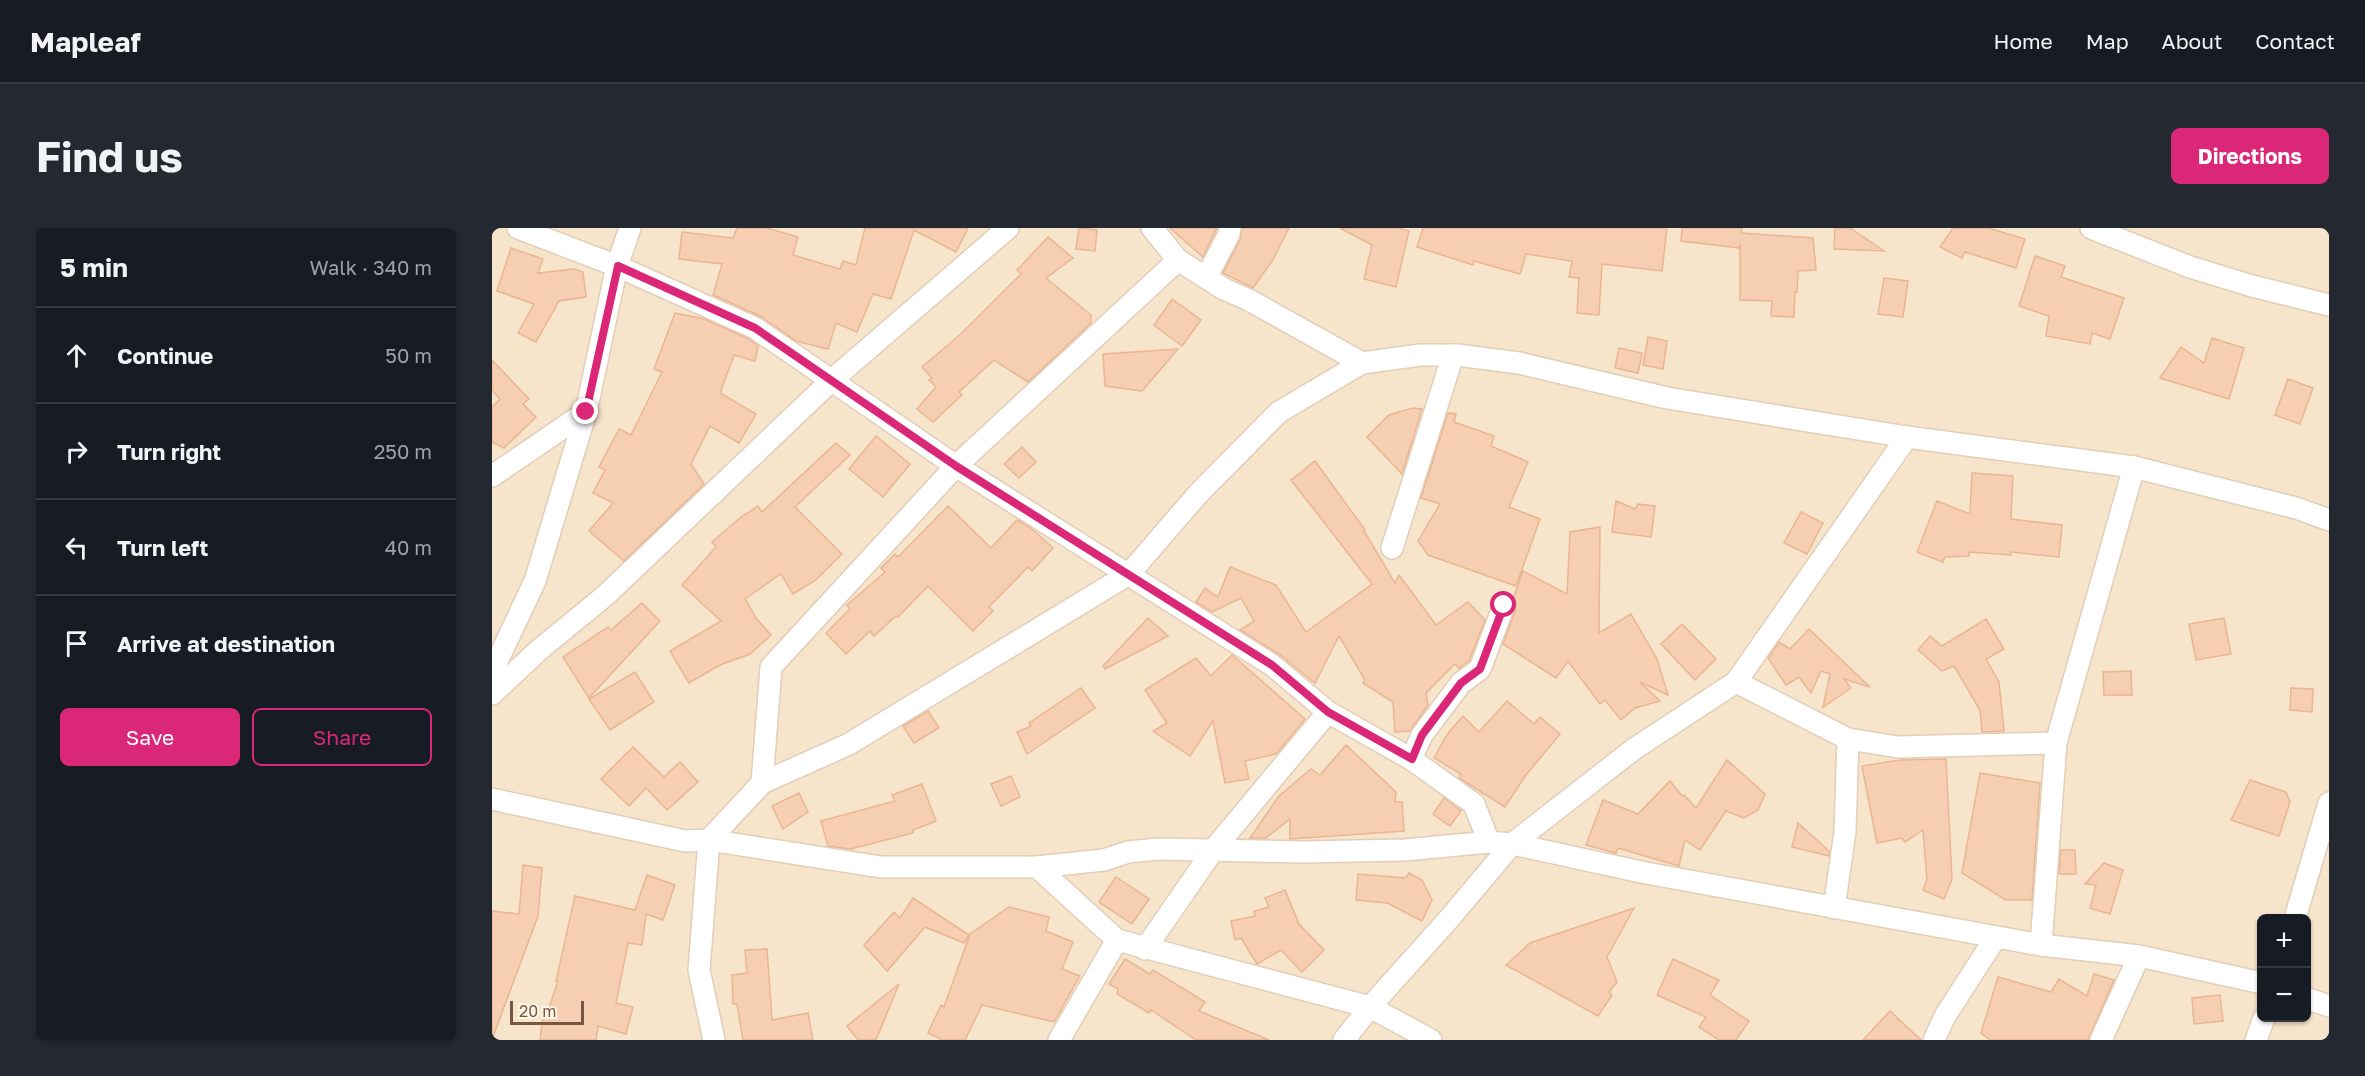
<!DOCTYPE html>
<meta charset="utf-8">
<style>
:root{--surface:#171b24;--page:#242831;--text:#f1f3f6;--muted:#9ea1a6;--line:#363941;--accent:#db2777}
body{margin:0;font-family:"Golos Text",sans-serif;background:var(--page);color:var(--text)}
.controls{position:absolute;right:18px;bottom:18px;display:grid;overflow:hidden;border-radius:9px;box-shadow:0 2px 4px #0004}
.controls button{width:54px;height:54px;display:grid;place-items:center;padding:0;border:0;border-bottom:2px solid var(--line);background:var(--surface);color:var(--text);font:30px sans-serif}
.scale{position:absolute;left:18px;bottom:15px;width:74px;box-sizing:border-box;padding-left:6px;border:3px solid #755744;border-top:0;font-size:16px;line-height:21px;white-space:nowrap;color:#755744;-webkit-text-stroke:4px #fff6e5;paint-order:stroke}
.stop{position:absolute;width:18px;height:18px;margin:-14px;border:4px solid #db2777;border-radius:50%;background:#fff}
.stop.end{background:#db2777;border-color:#fff;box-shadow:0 2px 6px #0008}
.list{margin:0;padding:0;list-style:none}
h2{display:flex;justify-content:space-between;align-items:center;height:78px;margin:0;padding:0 24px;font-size:26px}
h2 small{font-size:20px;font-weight:400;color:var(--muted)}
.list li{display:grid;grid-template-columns:39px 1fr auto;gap:18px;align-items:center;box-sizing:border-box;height:96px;padding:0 24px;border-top:2px solid var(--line)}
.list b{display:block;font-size:22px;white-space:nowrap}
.list em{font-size:20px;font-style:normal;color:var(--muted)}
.actions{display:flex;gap:12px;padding:18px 24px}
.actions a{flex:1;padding:14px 0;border:2px solid var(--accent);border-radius:9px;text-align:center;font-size:21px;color:var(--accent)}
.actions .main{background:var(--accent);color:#fff}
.icon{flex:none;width:33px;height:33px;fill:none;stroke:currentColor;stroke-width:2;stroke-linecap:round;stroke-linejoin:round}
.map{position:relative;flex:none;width:1837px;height:812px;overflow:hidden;border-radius:9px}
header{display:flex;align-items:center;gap:36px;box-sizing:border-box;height:84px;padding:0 30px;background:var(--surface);border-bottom:2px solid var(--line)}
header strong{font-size:28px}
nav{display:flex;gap:33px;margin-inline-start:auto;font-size:21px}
.intro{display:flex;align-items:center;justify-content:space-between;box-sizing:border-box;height:144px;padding:0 36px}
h1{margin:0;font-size:42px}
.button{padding:15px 27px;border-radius:9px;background:var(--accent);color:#fff;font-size:21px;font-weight:700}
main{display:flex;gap:36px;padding:0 36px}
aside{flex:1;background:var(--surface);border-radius:9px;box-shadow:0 2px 4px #0004}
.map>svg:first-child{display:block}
.residential{fill:#f6e4cb;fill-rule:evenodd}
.building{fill:#f6cfb3;stroke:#eab592;stroke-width:1.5}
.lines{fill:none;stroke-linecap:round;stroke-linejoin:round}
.minor-casing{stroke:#e2ceb9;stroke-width:24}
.minor{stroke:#fff;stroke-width:21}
.route{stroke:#db2777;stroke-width:8}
</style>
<header>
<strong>Mapleaf</strong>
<nav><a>Home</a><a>Map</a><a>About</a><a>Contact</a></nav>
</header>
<div class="intro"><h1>Find us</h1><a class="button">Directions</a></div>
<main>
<aside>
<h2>5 min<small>Walk · 340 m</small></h2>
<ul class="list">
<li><svg class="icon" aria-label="ahead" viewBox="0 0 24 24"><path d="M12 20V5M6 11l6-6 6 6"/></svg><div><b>Continue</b></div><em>50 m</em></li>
<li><svg class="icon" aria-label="right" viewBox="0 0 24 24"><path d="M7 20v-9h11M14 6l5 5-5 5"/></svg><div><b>Turn right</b></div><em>250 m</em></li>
<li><svg class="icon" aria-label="left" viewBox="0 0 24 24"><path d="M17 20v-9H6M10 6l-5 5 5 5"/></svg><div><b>Turn left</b></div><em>40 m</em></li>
<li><svg class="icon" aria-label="arrive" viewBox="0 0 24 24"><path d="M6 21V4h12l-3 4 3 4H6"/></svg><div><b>Arrive at destination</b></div></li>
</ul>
<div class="actions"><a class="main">Save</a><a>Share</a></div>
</aside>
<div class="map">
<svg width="1837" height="812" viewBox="0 0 1837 812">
<rect width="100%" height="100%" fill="#fef2dd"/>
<path class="residential" d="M0,0H1837V812H0ZM1770,690H1814V790H1770Z"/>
<g class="building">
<path d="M245,0H275L306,9L301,27L348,41L351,33L364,37L373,0H476L464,24L422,2L399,71L381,66L365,104L344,95L336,121L304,113L268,88L221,67L230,36L187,31L190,4L241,10Z"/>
<path d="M587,0L605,2L603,23L584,21Z"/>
<path d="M678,0H725L711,29Z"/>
<path d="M750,0H797L780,33L761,60L731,45L748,12Z"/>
<path d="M848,0H906L917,3L904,59L872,51L880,17Z"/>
<path d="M931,0H1175L1170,43L1110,36L1107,87L1085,85L1087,50L1077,49L1080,33L1034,26L1028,46L982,33L981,37L925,19Z"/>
<path d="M1190,0H1250L1249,5L1321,10L1324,42L1306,43L1305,64H1303L1302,89L1279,88L1280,73L1248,72V16L1247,20L1189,13Z"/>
<path d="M1343,0H1358L1392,23L1342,21Z"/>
<path d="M1461,0H1496L1533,11L1524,40L1473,24L1470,30L1448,19Z"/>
<path d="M556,9L581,30L554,50L599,87V95L536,154L502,132L467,164L470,167L441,194L425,181L444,159L437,152L440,150L430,139L470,105L529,46L525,42Z"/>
<path d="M19,20L51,31L46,45L82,41L91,44L94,69L67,73L44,114L26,105L42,76L5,63Z"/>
<path d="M1543,28L1573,38L1569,49L1632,70L1618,111L1600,105L1598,116L1554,108L1557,88L1527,78Z"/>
<path d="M1392,50L1416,53L1411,89L1386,86Z"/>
<path d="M680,71L709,92L690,118L662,97Z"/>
<path d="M183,85L212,91L257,111L266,118L263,133L242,127L228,165L264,186L247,215L218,198L199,236L212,256L132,333L97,303L121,275L101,265L113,242L107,239L127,201L139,207L170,144L162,141Z"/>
<path d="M1156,109L1175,113L1171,141L1151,137Z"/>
<path d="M1720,110L1752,120L1737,171L1668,150L1689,119L1712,135Z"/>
<path d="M1127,120L1150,125L1146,145L1123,140Z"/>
<path d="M686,121L650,163L613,158L611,126Z"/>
<path d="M0,132L37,171L31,176L44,189L12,220L0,214V179L8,171L0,162Z"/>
<path d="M1796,151L1821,160L1808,196L1783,187Z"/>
<path d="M921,180L930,181L910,246L875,209L897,187Z"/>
<path d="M956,185L964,186L962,194L1002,208L999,218L1036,234L1017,279L1048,291L1024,358L936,327L926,313L948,276L929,270Z"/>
<path d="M384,208L418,236L391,269L357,241Z"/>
<path d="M344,215L358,227L303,279L350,326L324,352L301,366L289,346L253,371L264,390L279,407L258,426L228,437L197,455L178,423L229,393L190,357L224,319L220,314L249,289L266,278L270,284Z"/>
<path d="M530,219L544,234L527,250L512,236Z"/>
<path d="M823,233L873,302L872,303L903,355L907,347L944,397L976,374L993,392L977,433L967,440L963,436L934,465L936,477L918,503L903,504L901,474L871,455L873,452L847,408L823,455L787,426L748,402L762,393L749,370L720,384L704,374L713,360L726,369L738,339L784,357L814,404L880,356L799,252Z"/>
<path d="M1480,245L1521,248L1519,291L1570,297L1567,329L1519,324V327L1477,324V328L1453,329L1451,334L1425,324L1445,273L1478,286Z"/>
<path d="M1124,273L1143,281L1146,276L1163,278L1159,309L1120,304Z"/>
<path d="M456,278L499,320L525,292L539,300L561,320L540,343L536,339L497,379L501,383L481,403L436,358L406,389L404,388L382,408L378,403L354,426L334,405L358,381L355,377L393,344L389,340L403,326L406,329Z"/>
<path d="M1309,284L1331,295L1315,326L1292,315Z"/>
<path d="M1108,299L1107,405L1139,386L1165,431L1176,467L1148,454L1168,473L1143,480L1129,492L1113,472L1108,476L1076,433L1064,450L1011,416L1024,381V374L1022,369L1031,343L1075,366L1078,304Z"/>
<path d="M150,375L168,393L97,470L71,429L116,399L119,402Z"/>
<path d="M656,390L676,408L613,441L611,438Z"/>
<path d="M1732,390L1739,426L1704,432L1697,396Z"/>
<path d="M1494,391L1512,421L1494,431L1507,454L1512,503L1490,504L1488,482L1462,438L1450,443L1426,422L1438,408L1450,418Z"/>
<path d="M1190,396L1224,431L1203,452L1169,416Z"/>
<path d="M1317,401L1378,459L1352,451L1359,460L1331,479L1338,446L1329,443L1319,465L1307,449L1294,457L1276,430L1287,414L1298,421Z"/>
<path d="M740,427L813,491L784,526L753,533L757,551L733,555L721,493L698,528L661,503L675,495L653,462L704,430L719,448Z"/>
<path d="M1639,443L1640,467H1612L1611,444Z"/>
<path d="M143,444L162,474L118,502L97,471Z"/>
<path d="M589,460L603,480L535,526L525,504L539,498L537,495Z"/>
<path d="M1799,460L1821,461L1820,484L1798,482Z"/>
<path d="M1015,473L1042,496L1048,489L1068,506L1034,547L1013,579L967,550L969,546L942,530L956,505L971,488L987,504Z"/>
<path d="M436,483L447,500L422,515L411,498Z"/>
<path d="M854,517L904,564L903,574H910L912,603L798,611V591L774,610H758L787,568L819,541L828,547Z"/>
<path d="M141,519L172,549L188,534L206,554L175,582L154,560L137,578L109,551Z"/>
<path d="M1454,531L1460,651L1452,671L1431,662L1435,652L1431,602L1413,614L1410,610L1385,615L1370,538L1408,532Z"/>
<path d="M1235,532L1273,566L1266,582L1252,590L1234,583L1208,622L1193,612L1187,638L1126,620L1124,625L1094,617L1111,572L1146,586L1178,553L1190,568L1192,567L1204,580Z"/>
<path d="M1488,545L1548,555L1540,672H1514L1470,645Z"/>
<path d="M519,548L528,569L509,578L499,556Z"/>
<path d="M1758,552L1794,564L1798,574L1787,608L1739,592Z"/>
<path d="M430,556L444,593L421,602V605L359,621L336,618L329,593L403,573L400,567Z"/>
<path d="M307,565L316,584L291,601L280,578Z"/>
<path d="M952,570L969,583L958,598L941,586Z"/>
<path d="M1306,595L1337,623V628L1300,619Z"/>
<path d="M1569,622H1583L1584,646H1567Z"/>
<path d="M1612,635L1631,642L1618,686L1598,680L1604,657L1593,656Z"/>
<path d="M31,637L50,640L46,688L2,806H0V683L27,686Z"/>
<path d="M917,645L930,652L940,672L930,693L895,675L864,672L866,646L914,650Z"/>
<path d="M155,647L183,657L171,692L154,686L150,717L136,715L124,775L141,779L134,806L106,798L104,812H48L50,794L55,780H57L66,753H64L83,668L143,682Z"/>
<path d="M624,649L657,671L640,696L607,674Z"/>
<path d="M793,662L807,696L832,722L810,744L789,722L765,736L749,710L743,712L739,693L763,688L762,683L777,679L773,670Z"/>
<path d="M421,670L477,707L472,715L433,699L395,743L372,717L402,684L408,690Z"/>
<path d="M517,679L557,689L554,703L581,714L570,741L588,748L562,794L490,777L473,812H450L436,805L449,777L452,779L478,706Z"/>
<path d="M1142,680L1115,729L1125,754L1117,764L1120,767L1106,788L1014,737L1038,715Z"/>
<path d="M275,721L280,792L316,785L321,812H251L245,776H241L240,747L255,745L253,722Z"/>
<path d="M633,731L658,746L661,742L713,774L707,783L777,812H704L659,782L657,785L625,766L626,761L617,756Z"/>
<path d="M1181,731L1227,752L1218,767L1257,793L1244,812H1227L1207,799L1214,789L1165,767Z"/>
<path d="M1602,746L1622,752L1596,812H1498L1489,805L1506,749L1559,764L1567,751L1595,768Z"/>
<path d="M407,756L384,812H366L355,798Z"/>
<path d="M1728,767L1731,793L1702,796L1700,770Z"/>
<path d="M1398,783L1429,812H1371Z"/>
</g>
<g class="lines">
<g class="minor-casing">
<g id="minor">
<path d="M26,0L125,38L263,100L464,238L780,437L836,484L919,531L982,576L997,614L1020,616L1154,645L1549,717L1647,728L1770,755"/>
<path d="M660,0L686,32L732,61L757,72L870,135"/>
<path d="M1599,0L1698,39L1760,58L1837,77"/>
<path d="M714,50L737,6L738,0"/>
<path d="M0,248L94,184"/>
<path d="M900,320L961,127"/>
<path d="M0,444L43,353L94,184L125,38L138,0"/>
<path d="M1244,454L1356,511L1406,519L1564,515"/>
<path d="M0,466L47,422L114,367L340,152L516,0"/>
<path d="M919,531L930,507L969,455L988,441L1012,377"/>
<path d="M270,555L279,439L464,238L686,32"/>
<path d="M0,571L193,613L217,612L389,639H545L625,712L878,779L939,812"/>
<path d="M545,639L612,632L636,624L666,621L810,624L913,622L997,614"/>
<path d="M1342,680L1353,604L1356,511"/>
<path d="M1803,690L1837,575"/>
<path d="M1549,717L1564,515L1642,239"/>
<path d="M653,721L722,621L836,484"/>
<path d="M1814,770L1837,778"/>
<path d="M222,812L207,742L217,612L270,555L357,516L637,346L706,266L787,184L870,135L928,127H965L1027,135L1175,170L1415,209L1642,239L1804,280L1837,292"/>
<path d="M567,812L625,712"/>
<path d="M852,812L878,779L956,692L1020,616L1142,521L1244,454L1415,209"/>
<path d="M1442,812L1453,788L1504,709"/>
<path d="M1609,812L1647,728"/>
<path d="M1764,812L1772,790"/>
</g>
</g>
<use href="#minor" class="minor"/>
</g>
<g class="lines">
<path class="route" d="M94,184L126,38L263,100L464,238L780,437L836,484L920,531L930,507L969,455L988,441L1012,377"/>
</g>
</svg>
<div class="controls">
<button>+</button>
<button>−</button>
</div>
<div class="scale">20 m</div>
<div class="stop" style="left:1012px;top:377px"></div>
<div class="stop end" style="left:94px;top:184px"></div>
</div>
</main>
